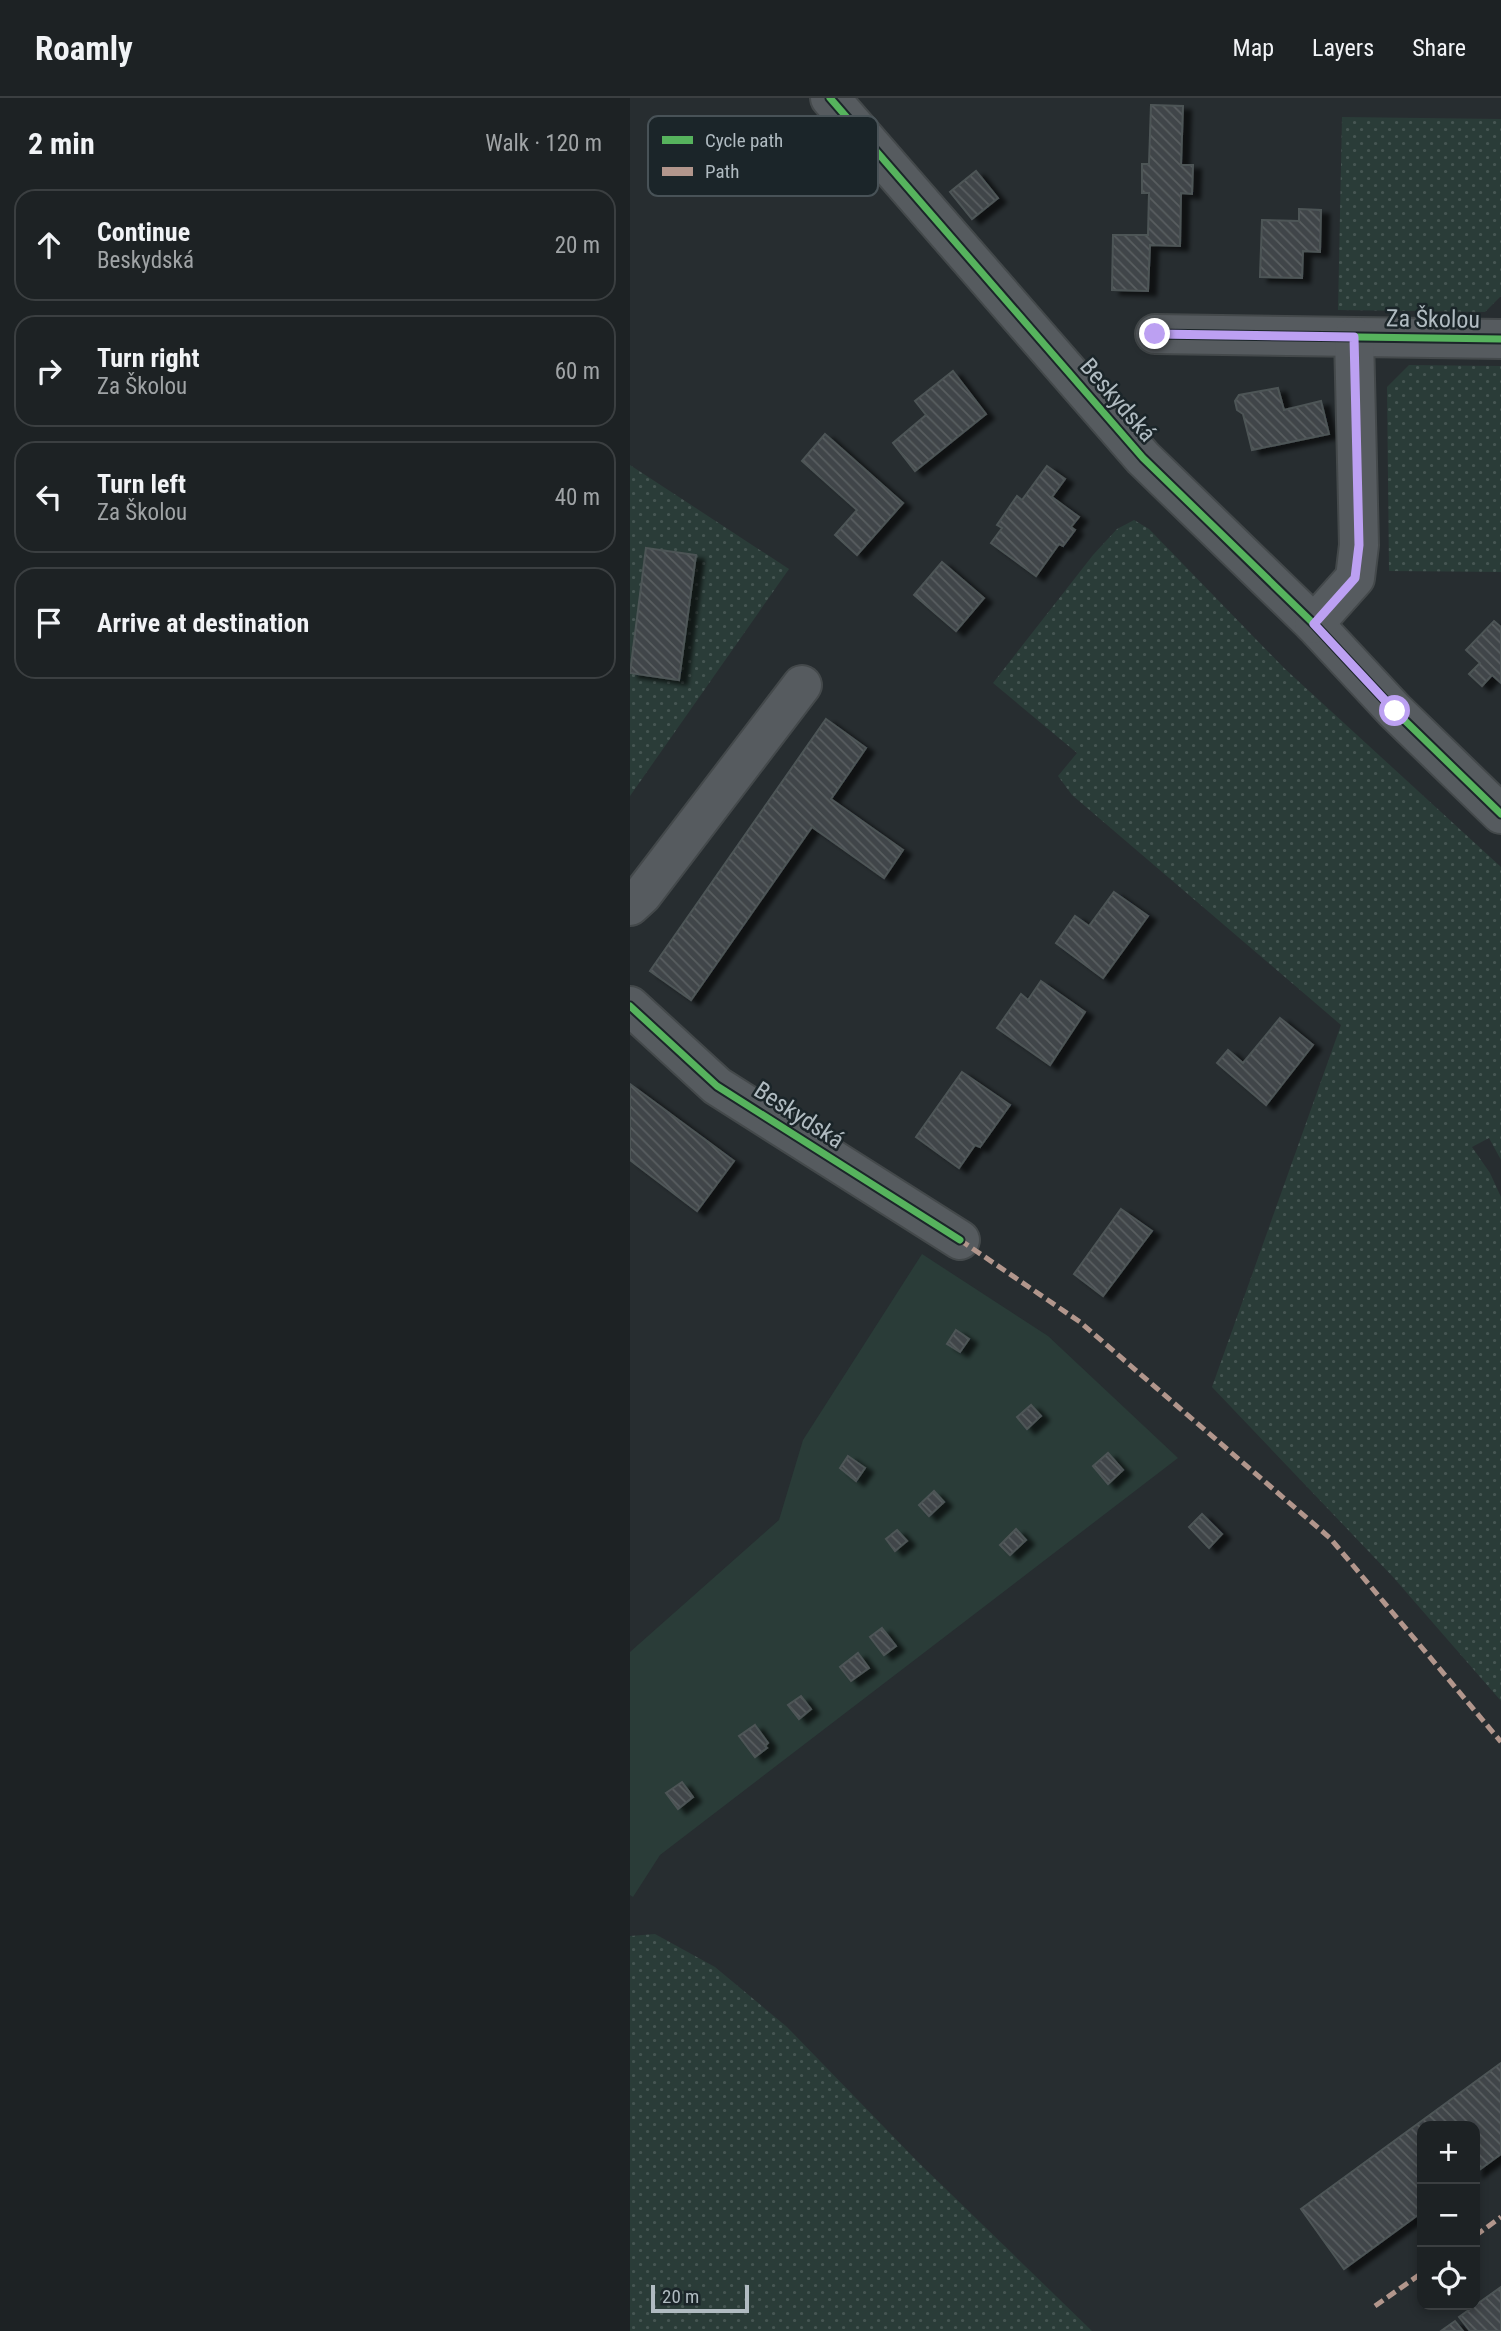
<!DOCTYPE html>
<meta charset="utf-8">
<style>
:root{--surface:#1d2224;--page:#2a2f31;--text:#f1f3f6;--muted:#a0a4a6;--line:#3b3f41}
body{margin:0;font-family:"Roboto Condensed",sans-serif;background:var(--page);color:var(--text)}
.controls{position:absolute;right:21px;bottom:21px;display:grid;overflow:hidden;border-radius:14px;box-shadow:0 4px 10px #0003}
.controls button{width:63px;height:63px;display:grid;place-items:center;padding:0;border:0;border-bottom:2px solid var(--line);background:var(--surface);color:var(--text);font:35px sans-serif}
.scale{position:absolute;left:21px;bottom:18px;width:98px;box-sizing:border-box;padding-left:7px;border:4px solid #b0bbc1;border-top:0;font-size:19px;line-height:24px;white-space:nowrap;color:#b0bbc1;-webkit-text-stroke:5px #1b2529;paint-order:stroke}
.stop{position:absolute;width:21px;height:21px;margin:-16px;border:5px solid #bca0f2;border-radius:50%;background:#fff}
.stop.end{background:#bca0f2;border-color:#fff;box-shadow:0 2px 7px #0008}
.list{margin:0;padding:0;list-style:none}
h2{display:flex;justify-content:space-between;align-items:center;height:91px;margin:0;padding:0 28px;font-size:30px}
h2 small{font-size:23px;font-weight:400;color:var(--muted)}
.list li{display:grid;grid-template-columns:46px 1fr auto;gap:21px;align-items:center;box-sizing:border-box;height:112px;margin:0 14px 14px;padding:0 14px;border:2px solid var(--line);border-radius:21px}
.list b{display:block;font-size:26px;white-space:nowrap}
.list p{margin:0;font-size:23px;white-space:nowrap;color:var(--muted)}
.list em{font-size:23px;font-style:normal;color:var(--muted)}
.icon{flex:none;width:38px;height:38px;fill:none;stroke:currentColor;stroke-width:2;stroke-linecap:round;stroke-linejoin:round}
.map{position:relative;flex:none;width:871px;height:2233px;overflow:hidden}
header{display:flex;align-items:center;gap:42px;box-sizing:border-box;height:98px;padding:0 35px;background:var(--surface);border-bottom:2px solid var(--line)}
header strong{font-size:33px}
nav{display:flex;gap:38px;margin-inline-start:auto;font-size:24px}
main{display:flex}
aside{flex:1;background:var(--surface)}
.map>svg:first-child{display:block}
.grass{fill:url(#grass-dots)}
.garden{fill:#2a3c38}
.building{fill:url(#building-back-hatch);stroke:#4e5557;stroke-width:2;filter:url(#shadow)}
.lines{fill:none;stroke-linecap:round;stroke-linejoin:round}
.minor-casing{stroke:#44494b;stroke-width:42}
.minor{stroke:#565b5f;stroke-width:38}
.quiet{stroke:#b2968c;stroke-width:5;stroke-dasharray:10 5;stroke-linecap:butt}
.cycleway-casing{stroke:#1b2529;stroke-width:11}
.cycleway{stroke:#56b35d;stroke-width:7}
.route{stroke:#bca0f2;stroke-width:9}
.labels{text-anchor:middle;stroke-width:5;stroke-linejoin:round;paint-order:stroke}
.street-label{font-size:24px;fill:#b0bbc1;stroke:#1b2529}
.key{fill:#1b2529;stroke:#485257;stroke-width:2}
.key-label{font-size:19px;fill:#b0bbc1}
</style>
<header>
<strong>Roamly</strong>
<nav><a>Map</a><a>Layers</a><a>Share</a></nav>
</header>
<main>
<aside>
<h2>2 min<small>Walk · 120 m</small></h2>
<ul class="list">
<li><svg class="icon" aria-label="ahead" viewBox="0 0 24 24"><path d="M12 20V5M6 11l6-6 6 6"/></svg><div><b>Continue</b><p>Beskydská</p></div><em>20 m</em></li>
<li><svg class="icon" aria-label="right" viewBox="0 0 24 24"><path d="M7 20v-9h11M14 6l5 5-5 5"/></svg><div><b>Turn right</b><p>Za Školou</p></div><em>60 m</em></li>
<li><svg class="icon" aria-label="left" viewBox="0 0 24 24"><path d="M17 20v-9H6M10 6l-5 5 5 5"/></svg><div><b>Turn left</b><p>Za Školou</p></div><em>40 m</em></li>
<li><svg class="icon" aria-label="arrive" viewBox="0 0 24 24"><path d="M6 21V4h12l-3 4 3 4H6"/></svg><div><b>Arrive at destination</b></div></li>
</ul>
</aside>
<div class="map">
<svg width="871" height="2233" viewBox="0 0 871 2233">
<defs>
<pattern id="grass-dots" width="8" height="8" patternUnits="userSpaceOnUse" patternTransform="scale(1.75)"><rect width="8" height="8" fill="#2a3c38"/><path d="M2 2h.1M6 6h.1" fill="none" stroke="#465653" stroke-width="1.8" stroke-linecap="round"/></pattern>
<pattern id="building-back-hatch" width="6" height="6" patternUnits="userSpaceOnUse" patternTransform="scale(1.75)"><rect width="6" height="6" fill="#404548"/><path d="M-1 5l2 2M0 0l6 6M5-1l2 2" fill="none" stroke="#595e61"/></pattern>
<filter id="shadow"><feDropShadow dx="8" dy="4.5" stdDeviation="2" flood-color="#0009"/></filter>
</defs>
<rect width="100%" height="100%" fill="#272d30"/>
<g class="grass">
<path d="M712,19L871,21V198L855,214L708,212Z"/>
<path d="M779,267L871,268V474L759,473L757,289Z"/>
<path d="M0,367L159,471L0,698Z"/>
<path d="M504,422L519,431L654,570L871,769V1062L859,1040L842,1049L860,1075L871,1099V1603L763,1479L582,1289L711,927L442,697L428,678L447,655L363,585L463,457L487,431Z"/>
<path d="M25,1836L85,1869L157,1929L287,2063L462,2233H0V1838Z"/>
</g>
<path class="garden" d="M292,1156L418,1238L548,1360L30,1757L3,1799L0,1797V1554L149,1422L173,1342Z"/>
<g class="building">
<path d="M521,7L553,8L551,67H563L562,96L551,95L550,148L520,147L518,193L482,192L483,137H518L519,95H512V66H519Z"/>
<path d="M346,73L368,100L342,121L320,94Z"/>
<path d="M669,111L691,112L690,154L673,153L672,180L630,179L632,122L669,123Z"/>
<path d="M323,273L356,316L285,373L263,345L296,317L285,303Z"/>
<path d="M648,290L654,312L691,303L699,336L622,352L613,316L607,312L605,303L609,297Z"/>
<path d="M195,336L273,405L227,457L205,437L227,412L172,363Z"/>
<path d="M417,368L435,381L422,399L449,419L441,429L445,432L433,448L429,446L406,478L361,445L372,430L367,427L387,398L392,402Z"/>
<path d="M16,450L66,457L49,582L0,575Z"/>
<path d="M312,464L354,500L326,533L284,497Z"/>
<path d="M864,523L871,529V585L862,577L852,588L839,576L850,565L836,552Z"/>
<path d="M196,621L236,650L201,701L273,752L254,780L182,729L61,902L20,873Z"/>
<path d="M484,794L518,818L473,880L426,845L445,818L459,828Z"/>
<path d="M411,883L455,914L420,967L367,930L391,896L398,902Z"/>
<path d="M650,920L683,947L636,1007L587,965L598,952L613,965Z"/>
<path d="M332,974L380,1007L350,1049L345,1047L329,1070L286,1039Z"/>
<path d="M0,986L104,1063L67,1113L0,1062Z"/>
<path d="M491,1111L522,1133L473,1198L444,1176Z"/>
<path d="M326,1232L339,1241L330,1254L317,1246Z"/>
<path d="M401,1307L411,1318L397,1331L387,1319Z"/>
<path d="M478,1355L493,1372L478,1386L463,1368Z"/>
<path d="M218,1358L235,1370L226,1383L210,1370Z"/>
<path d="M304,1393L314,1404L299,1418L289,1407Z"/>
<path d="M572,1416L592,1436L579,1450L559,1429Z"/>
<path d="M386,1431L396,1442L380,1457L370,1447Z"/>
<path d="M267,1432L277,1443L265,1453L256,1441Z"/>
<path d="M252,1530L266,1548L254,1557L240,1539Z"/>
<path d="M228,1555L239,1570L221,1583L210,1569Z"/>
<path d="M171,1598L181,1611L169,1621L158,1607Z"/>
<path d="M125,1627L138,1645L135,1648L137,1650L125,1659L109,1638Z"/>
<path d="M52,1684L63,1699L48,1711L36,1695Z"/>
<path d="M871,1965V2056L845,2075V2028H792V2114L714,2171L671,2111Z"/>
<path d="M871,2189V2233H840L829,2219Z"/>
<path d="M825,2223L833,2233H811Z"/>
</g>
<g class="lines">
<g class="minor-casing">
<g id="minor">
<path d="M200,0L513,360L684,526L765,613L871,716"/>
<path d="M525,236L871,241"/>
<path d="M684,526L725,480L729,447L724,239"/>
<path d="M0,808L12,797L172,587"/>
<path d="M0,908L87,988L330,1142"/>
</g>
</g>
<use href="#minor" class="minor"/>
<g class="quiet">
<path d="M330,1142L450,1224L700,1440L871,1644"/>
<path d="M845,2138L871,2119"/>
<path d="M745,2208L792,2175"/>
</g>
<g class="cycleway-casing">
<g id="cycleway">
<path d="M200,0L513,360L684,526L765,613L871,716"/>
<path d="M525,236L871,241"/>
<path d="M0,908L87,988L330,1142"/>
</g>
</g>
<use href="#cycleway" class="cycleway"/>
</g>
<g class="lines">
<path class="route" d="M525,236L724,239L729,447L725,480L684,526L765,613"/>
</g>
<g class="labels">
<g class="street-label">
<text transform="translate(803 221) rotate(1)" y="8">Za Školou</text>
<text transform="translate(488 302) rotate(49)" y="8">Beskydská</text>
<text transform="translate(169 1017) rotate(33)" y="8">Beskydská</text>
</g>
</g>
<rect x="18" y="18" width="230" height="80" rx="10" class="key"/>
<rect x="32" y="38" width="31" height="8" fill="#56b35d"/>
<rect x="32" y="69" width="31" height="9" fill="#b2968c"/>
<g class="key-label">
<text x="75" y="49">Cycle path</text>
<text x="75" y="80">Path</text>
</g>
</svg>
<div class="controls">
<button>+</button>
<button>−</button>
<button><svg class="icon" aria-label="locate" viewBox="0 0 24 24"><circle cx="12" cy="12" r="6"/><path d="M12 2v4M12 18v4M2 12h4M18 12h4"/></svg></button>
</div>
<div class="scale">20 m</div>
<div class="stop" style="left:765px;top:613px"></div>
<div class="stop end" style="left:525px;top:236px"></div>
</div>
</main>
